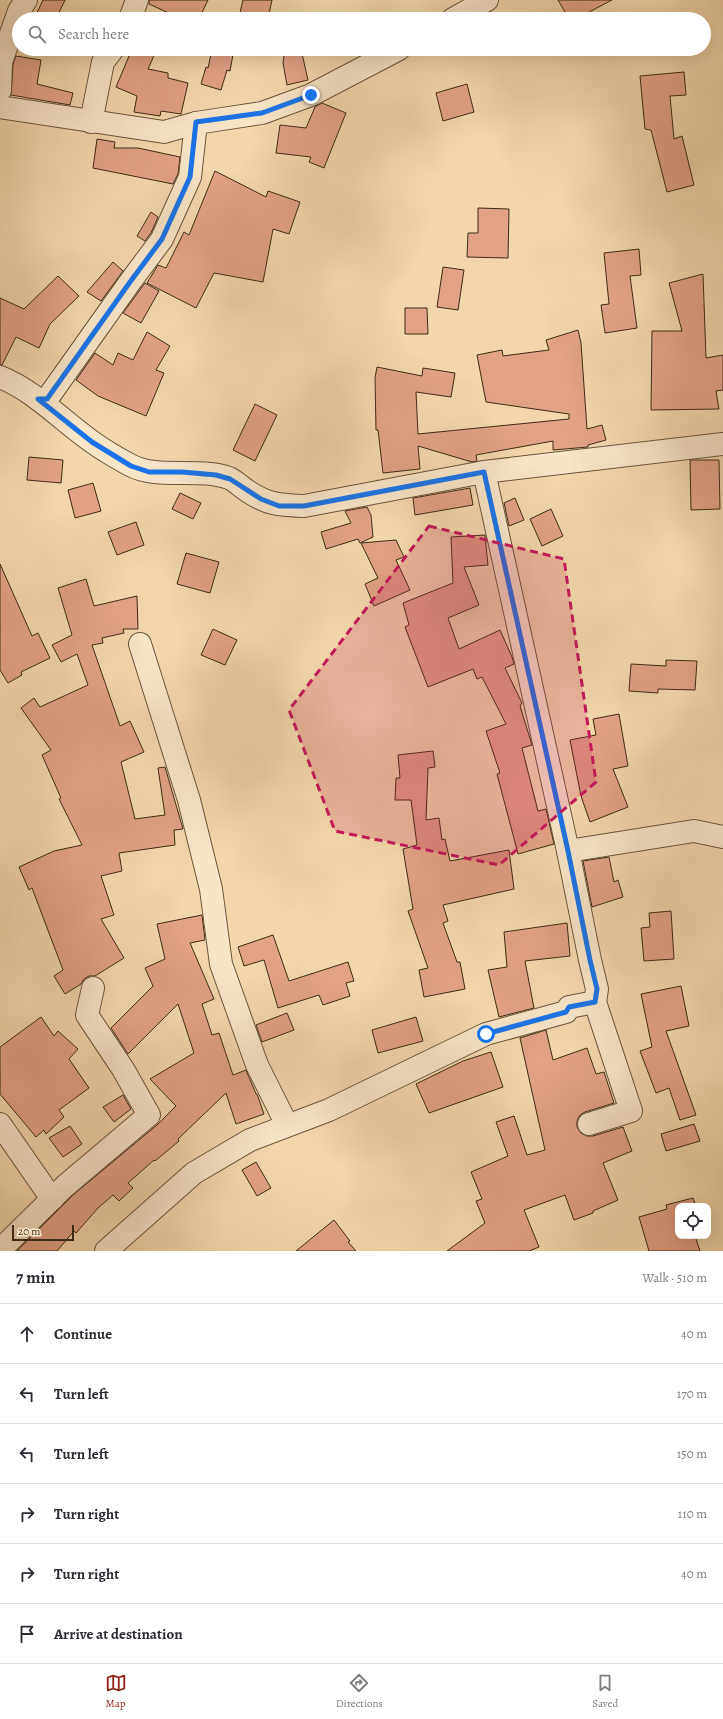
<!DOCTYPE html>
<meta charset="utf-8">
<style>
:root{--surface:#fff;--page:#f7f7f7;--text:#2b2b33;--muted:#7c7c81;--line:#e1e1e2;--accent:#8f2418}
body{margin:0;font-family:Alegreya,serif;background:var(--page);color:var(--text)}
.controls{position:absolute;right:12px;bottom:12px;display:grid;overflow:hidden;border-radius:8px;box-shadow:0 4px 16px #0002}
.controls button{width:36px;height:36px;display:grid;place-items:center;padding:0;border:0;border-bottom:1px solid var(--line);background:var(--surface);color:var(--text);font:20px sans-serif}
.scale{position:absolute;left:12px;bottom:10px;width:62px;box-sizing:border-box;padding-left:4px;border:2px solid #3d2b14;border-top:0;font-size:11px;line-height:14px;white-space:nowrap;color:#3d2b14;-webkit-text-stroke:3px #f7e5c8;paint-order:stroke}
.stop{position:absolute;width:12px;height:12px;margin:-9px;border:3px solid #1a73e8;border-radius:50%;background:#fff}
.stop.end{background:#1a73e8;border-color:#fff;box-shadow:0 1px 4px #0008}
.list{margin:0;padding:0;list-style:none}
h2{display:flex;justify-content:space-between;align-items:center;height:52px;margin:0;padding:0 16px;font-size:17px}
h2 small{font-size:13px;font-weight:400;color:var(--muted)}
.list li{display:grid;grid-template-columns:26px 1fr auto;gap:12px;align-items:center;box-sizing:border-box;height:60px;padding:0 16px;border-top:1px solid var(--line)}
.list b{display:block;font-size:15px;white-space:nowrap}
.list em{font-size:13px;font-style:normal;color:var(--muted)}
.icon{flex:none;width:22px;height:22px;fill:none;stroke:currentColor;stroke-width:2;stroke-linecap:round;stroke-linejoin:round}
.map{position:relative;flex:none;width:723px;height:1251px;overflow:hidden}
.search{position:absolute;background:var(--surface);box-shadow:0 4px 16px #0002;left:12px;right:12px;top:12px;height:44px;display:flex;align-items:center;gap:10px;box-sizing:border-box;padding:0 14px;border-radius:22px;color:var(--muted);font-size:15px}
.sheet{height:412px;background:var(--surface)}
nav{display:flex;justify-content:space-around;align-items:center;box-sizing:border-box;height:56px;border-top:1px solid var(--line);background:var(--surface);font-size:11px;color:var(--muted)}
nav a{display:grid;justify-items:center;gap:2px}
nav .on{color:var(--accent)}
.map>svg:first-child{display:block}
.building{fill:#e3a185;stroke:#3d2b14}
.lines{fill:none;stroke-linecap:round;stroke-linejoin:round}
.minor-casing{stroke:#6a563a;stroke-width:24}
.minor{stroke:#f7e5c8;stroke-width:22}
.route{stroke:#1a73e8;stroke-width:5}
.marked{fill:#c2185b;fill-opacity:0.2;stroke:#c2185b;stroke-width:3;stroke-dasharray:8 5;stroke-linejoin:round}
</style>
<div class="map">
<svg width="723" height="1251" viewBox="0 0 723 1251">
<rect width="100%" height="100%" fill="#f3d7ab"/>
<filter id="stains"><feTurbulence type="fractalNoise" baseFrequency=".005" numOctaves="4"/><feColorMatrix values="0 0 0 0 .2 0 0 0 0 .09 0 0 0 0 .02 0 0 0 .5 -.17"/></filter>
<radialGradient id="worn" r=".72"><stop offset=".6" stop-color="#630" stop-opacity="0"/><stop offset="1" stop-color="#630" stop-opacity=".3"/></radialGradient>
<g class="building">
<path d="M43,0H65L56,19H34Z"/>
<path d="M149,0H208L199,19H182L149,4Z"/>
<path d="M243,0H272L268,19H248L239,17Z"/>
<path d="M558,0H612L576,19H569Z"/>
<path d="M132,49H157L148,69L168,73V78L188,83L181,114L161,111L160,116L134,112L137,96L116,87Z"/>
<path d="M212,49H234L230,71L227,70L221,90L201,84L206,67L208,68Z"/>
<path d="M285,49H301L308,80L287,85L283,63Z"/>
<path d="M16,56L41,60L37,84L73,93L70,105L11,95L13,64Z"/>
<path d="M684,72L686,95L670,96L674,139L682,136L694,185L667,192L651,130L645,129L640,76Z"/>
<path d="M467,84L474,112L443,121L436,93Z"/>
<path d="M322,103L346,113L324,168L309,162L311,157L276,153L280,125L306,128L315,107Z"/>
<path d="M97,139L115,142L114,148H138L180,157L178,174L173,184L93,168Z"/>
<path d="M215,171L266,197L268,191L300,202L289,234L273,229L263,282L214,273L196,308L147,283L158,265L166,268L184,232L189,235Z"/>
<path d="M478,208L509,209L508,258L467,257L468,233H478Z"/>
<path d="M151,212L158,217L151,233L145,241L137,236Z"/>
<path d="M639,249L641,275L630,276L637,328L605,333L601,305L609,304L604,253Z"/>
<path d="M113,262L123,271L101,301L87,292Z"/>
<path d="M443,267L464,270L458,310L437,307Z"/>
<path d="M703,274L706,358L723,355V390L716,391L719,409L651,410L652,331H682L669,283Z"/>
<path d="M58,276L79,296L50,324L39,348L16,337L2,365H0V298L24,309Z"/>
<path d="M145,283L159,291L141,323L123,313Z"/>
<path d="M405,308H427L428,334H405Z"/>
<path d="M578,330L581,343L587,429L602,425L606,440L588,445V447L553,450V441L476,455L477,461L472,462L418,446L420,469L383,473L378,430H376L375,378L377,367L422,376L423,368L455,373L451,397L416,392L418,434L569,419V414L486,402L477,355L502,350L503,356L549,350L546,340Z"/>
<path d="M147,332L170,346L156,370L164,373L146,416L98,396L76,380L95,353L113,365L118,353L133,360Z"/>
<path d="M255,404L277,415L255,461L233,450Z"/>
<path d="M29,457L63,460L61,483L27,480Z"/>
<path d="M690,460H719L720,509L691,510Z"/>
<path d="M93,483L101,511L75,518L68,490Z"/>
<path d="M470,488L473,505L415,515L413,498Z"/>
<path d="M180,493L201,503L193,519L172,509Z"/>
<path d="M515,498L524,520L509,526L504,503Z"/>
<path d="M367,507L371,515L373,537L360,543L358,539L326,549L321,532L351,523L345,511Z"/>
<path d="M551,509L563,536L542,546L530,519Z"/>
<path d="M136,522L144,545L117,555L108,532Z"/>
<path d="M485,535L488,565L464,567L479,605L448,618L459,649L500,630L512,657L514,664L505,668L522,703L520,706L532,745L522,748L538,811L546,809L554,844L518,854L497,774L500,773L486,731L506,724L482,677L477,679L473,669L428,687L405,627L409,625L403,603L453,583L451,537Z"/>
<path d="M396,540L404,557L396,560L410,590L374,606L365,584L378,578L361,543Z"/>
<path d="M186,553L219,562L210,593L177,584Z"/>
<path d="M0,564L32,636L38,633L50,658L21,672L22,675L8,683L0,670Z"/>
<path d="M86,579L94,606L137,596L138,629H123L124,633L102,638L103,643L92,645L120,726L130,721L144,752L121,762L135,819L165,815L158,768L165,767L183,829L174,830L175,845L119,853L122,871L101,876L114,915L101,919L124,958L95,976H89L84,979L81,984L65,994L54,976L63,970L32,888L29,890L19,867L54,851L82,845L59,799L61,798L42,755L51,750L21,708L34,698L40,707L88,685L77,654L61,662L52,645L72,635L58,588Z"/>
<path d="M213,629L237,640L225,665L201,655Z"/>
<path d="M666,660L697,661L695,690L658,689V693L629,691L631,664L666,666Z"/>
<path d="M619,714L628,766L613,769L628,807L590,822L581,796L570,740L596,735L593,719Z"/>
<path d="M433,751L435,767L428,768L426,820L439,818L442,840L445,839L450,861L509,850L514,889L443,905L448,921L443,923L457,962H460L465,989L424,997L419,970L428,968L408,911L413,909L403,849L417,845L411,800H395L396,778H400L398,755Z"/>
<path d="M609,857L614,882L618,880L623,897L592,907L583,861Z"/>
<path d="M671,911L674,959L644,961L641,928L650,927L649,913Z"/>
<path d="M202,915L205,940L190,943L214,999L202,1004L212,1035L219,1033L233,1075L246,1070L256,1094H257L264,1114L236,1124L226,1093L178,1139L179,1141L155,1161L154,1160L128,1183L133,1188L119,1201L113,1195L98,1208L76,1233L74,1231L57,1251H17L73,1195L157,1125L176,1106L150,1079L194,1053L178,1004L128,1054L111,1028L153,986L145,968L165,959L157,924Z"/>
<path d="M567,923L570,956L525,961L534,1008L499,1017L488,970L507,967L504,932Z"/>
<path d="M273,935L289,981L348,962L354,981L346,983L350,996L323,1005L319,995L278,1008L264,960L244,966L238,947Z"/>
<path d="M681,986L689,1026L666,1031L696,1115L680,1120L669,1088L656,1093L640,1051L652,1047L641,994Z"/>
<path d="M287,1013L294,1030L262,1042L256,1025Z"/>
<path d="M41,1017L54,1036L58,1031L78,1049L69,1059L89,1088L59,1110L64,1117L46,1134L44,1130L36,1137L0,1094V1047Z"/>
<path d="M416,1017L423,1041L378,1053L372,1030Z"/>
<path d="M546,1030L553,1060L587,1048L596,1074L604,1072L614,1103L585,1112L580,1115L577,1121V1127L581,1133L587,1136H593L623,1127L632,1151L603,1163L618,1200L593,1211V1213L574,1220L565,1195L524,1210L539,1247L529,1251H447L485,1223L476,1201L482,1199L471,1172L508,1156L496,1122L514,1116L527,1155L545,1150L520,1038Z"/>
<path d="M491,1052L503,1087L429,1113L416,1084L463,1061Z"/>
<path d="M123,1095L131,1109L114,1122L103,1107Z"/>
<path d="M694,1124L700,1141L666,1151L661,1134Z"/>
<path d="M70,1126L82,1144L63,1157L49,1138Z"/>
<path d="M256,1162L271,1188L257,1196L242,1170Z"/>
<path d="M693,1198L696,1206H678V1236H695L700,1251H649L639,1217L667,1209L666,1205Z"/>
<path d="M334,1220L350,1241L348,1242L356,1251H296Z"/>
</g>
<g class="lines">
<g class="minor-casing">
<g id="minor">
<path d="M130,19L137,0"/>
<path d="M453,19L487,0"/>
<path d="M0,90L1,62L19,11L26,0"/>
<path d="M0,107L164,132L196,123L262,113L311,95L399,49"/>
<path d="M91,122L103,62L113,49"/>
<path d="M0,377C35,391 61,420 91,441C103,450 117,458 130,465C158,480 197,467 229,478C236,481 242,488 249,492C269,505 280,505 304,506L484,472L723,444"/>
<path d="M38,399H47L130,282L162,239L190,177L196,123"/>
<path d="M140,644L189,800L211,889L221,964L257,1065L287,1125"/>
<path d="M568,851L694,831L723,837"/>
<path d="M0,1124L52,1199"/>
<path d="M589,1124L631,1111L595,1002"/>
<path d="M0,1250L65,1186L149,1115L123,1069L87,1015L93,988"/>
<path d="M106,1251L194,1173L250,1140L329,1110L486,1034L566,1012L569,1007L595,1002L597,989L590,960L568,851L484,472"/>
</g>
</g>
<use href="#minor" class="minor"/>
</g>
<g class="lines">
<path class="route" d="M311,95L262,113L196,122L190,177L162,239L130,282L47,399H38L92,442L131,466L149,472H182L216,475L230,479L261,499L279,506H304L484,472L568,851L590,960L597,989L595,1002L569,1007L566,1012L486,1034"/>
</g>
<path class="marked" d="M429,526L564,559L596,782L499,865L335,831L289,710Z"/>
<rect width="100%" height="100%" filter="url(#stains)"/>
<rect width="100%" height="100%" fill="url(#worn)"/>
</svg>
<div class="controls">
<button><svg class="icon" aria-label="locate" viewBox="0 0 24 24"><circle cx="12" cy="12" r="6"/><path d="M12 2v4M12 18v4M2 12h4M18 12h4"/></svg></button>
</div>
<div class="scale">20 m</div>
<div class="stop" style="left:486px;top:1034px"></div>
<div class="stop end" style="left:311px;top:95px"></div>
<div class="search"><svg class="icon" aria-label="search" viewBox="0 0 24 24"><circle cx="10" cy="10" r="6"/><path d="M15 15l6 6"/></svg>Search here</div>
</div>
<section class="sheet">
<h2>7 min<small>Walk · 510 m</small></h2>
<ul class="list">
<li><svg class="icon" aria-label="ahead" viewBox="0 0 24 24"><path d="M12 20V5M6 11l6-6 6 6"/></svg><div><b>Continue</b></div><em>40 m</em></li>
<li><svg class="icon" aria-label="left" viewBox="0 0 24 24"><path d="M17 20v-9H6M10 6l-5 5 5 5"/></svg><div><b>Turn left</b></div><em>170 m</em></li>
<li><svg class="icon" aria-label="left" viewBox="0 0 24 24"><path d="M17 20v-9H6M10 6l-5 5 5 5"/></svg><div><b>Turn left</b></div><em>150 m</em></li>
<li><svg class="icon" aria-label="right" viewBox="0 0 24 24"><path d="M7 20v-9h11M14 6l5 5-5 5"/></svg><div><b>Turn right</b></div><em>110 m</em></li>
<li><svg class="icon" aria-label="right" viewBox="0 0 24 24"><path d="M7 20v-9h11M14 6l5 5-5 5"/></svg><div><b>Turn right</b></div><em>40 m</em></li>
<li><svg class="icon" aria-label="arrive" viewBox="0 0 24 24"><path d="M6 21V4h12l-3 4 3 4H6"/></svg><div><b>Arrive at destination</b></div></li>
</ul>
</section>
<nav>
<a class="on"><svg class="icon" aria-label="map" viewBox="0 0 24 24"><path d="M3 6l6-2 6 2 6-2v14l-6 2-6-2-6 2zM9 4v14M15 6v14"/></svg>Map</a>
<a><svg class="icon" aria-label="directions" viewBox="0 0 24 24"><path d="M12 3l9 9-9 9-9-9zM9 14v-3h6M13 9l2 2-2 2"/></svg>Directions</a>
<a><svg class="icon" aria-label="saved" viewBox="0 0 24 24"><path d="M7 4h10v16l-5-4-5 4z"/></svg>Saved</a>
</nav>
